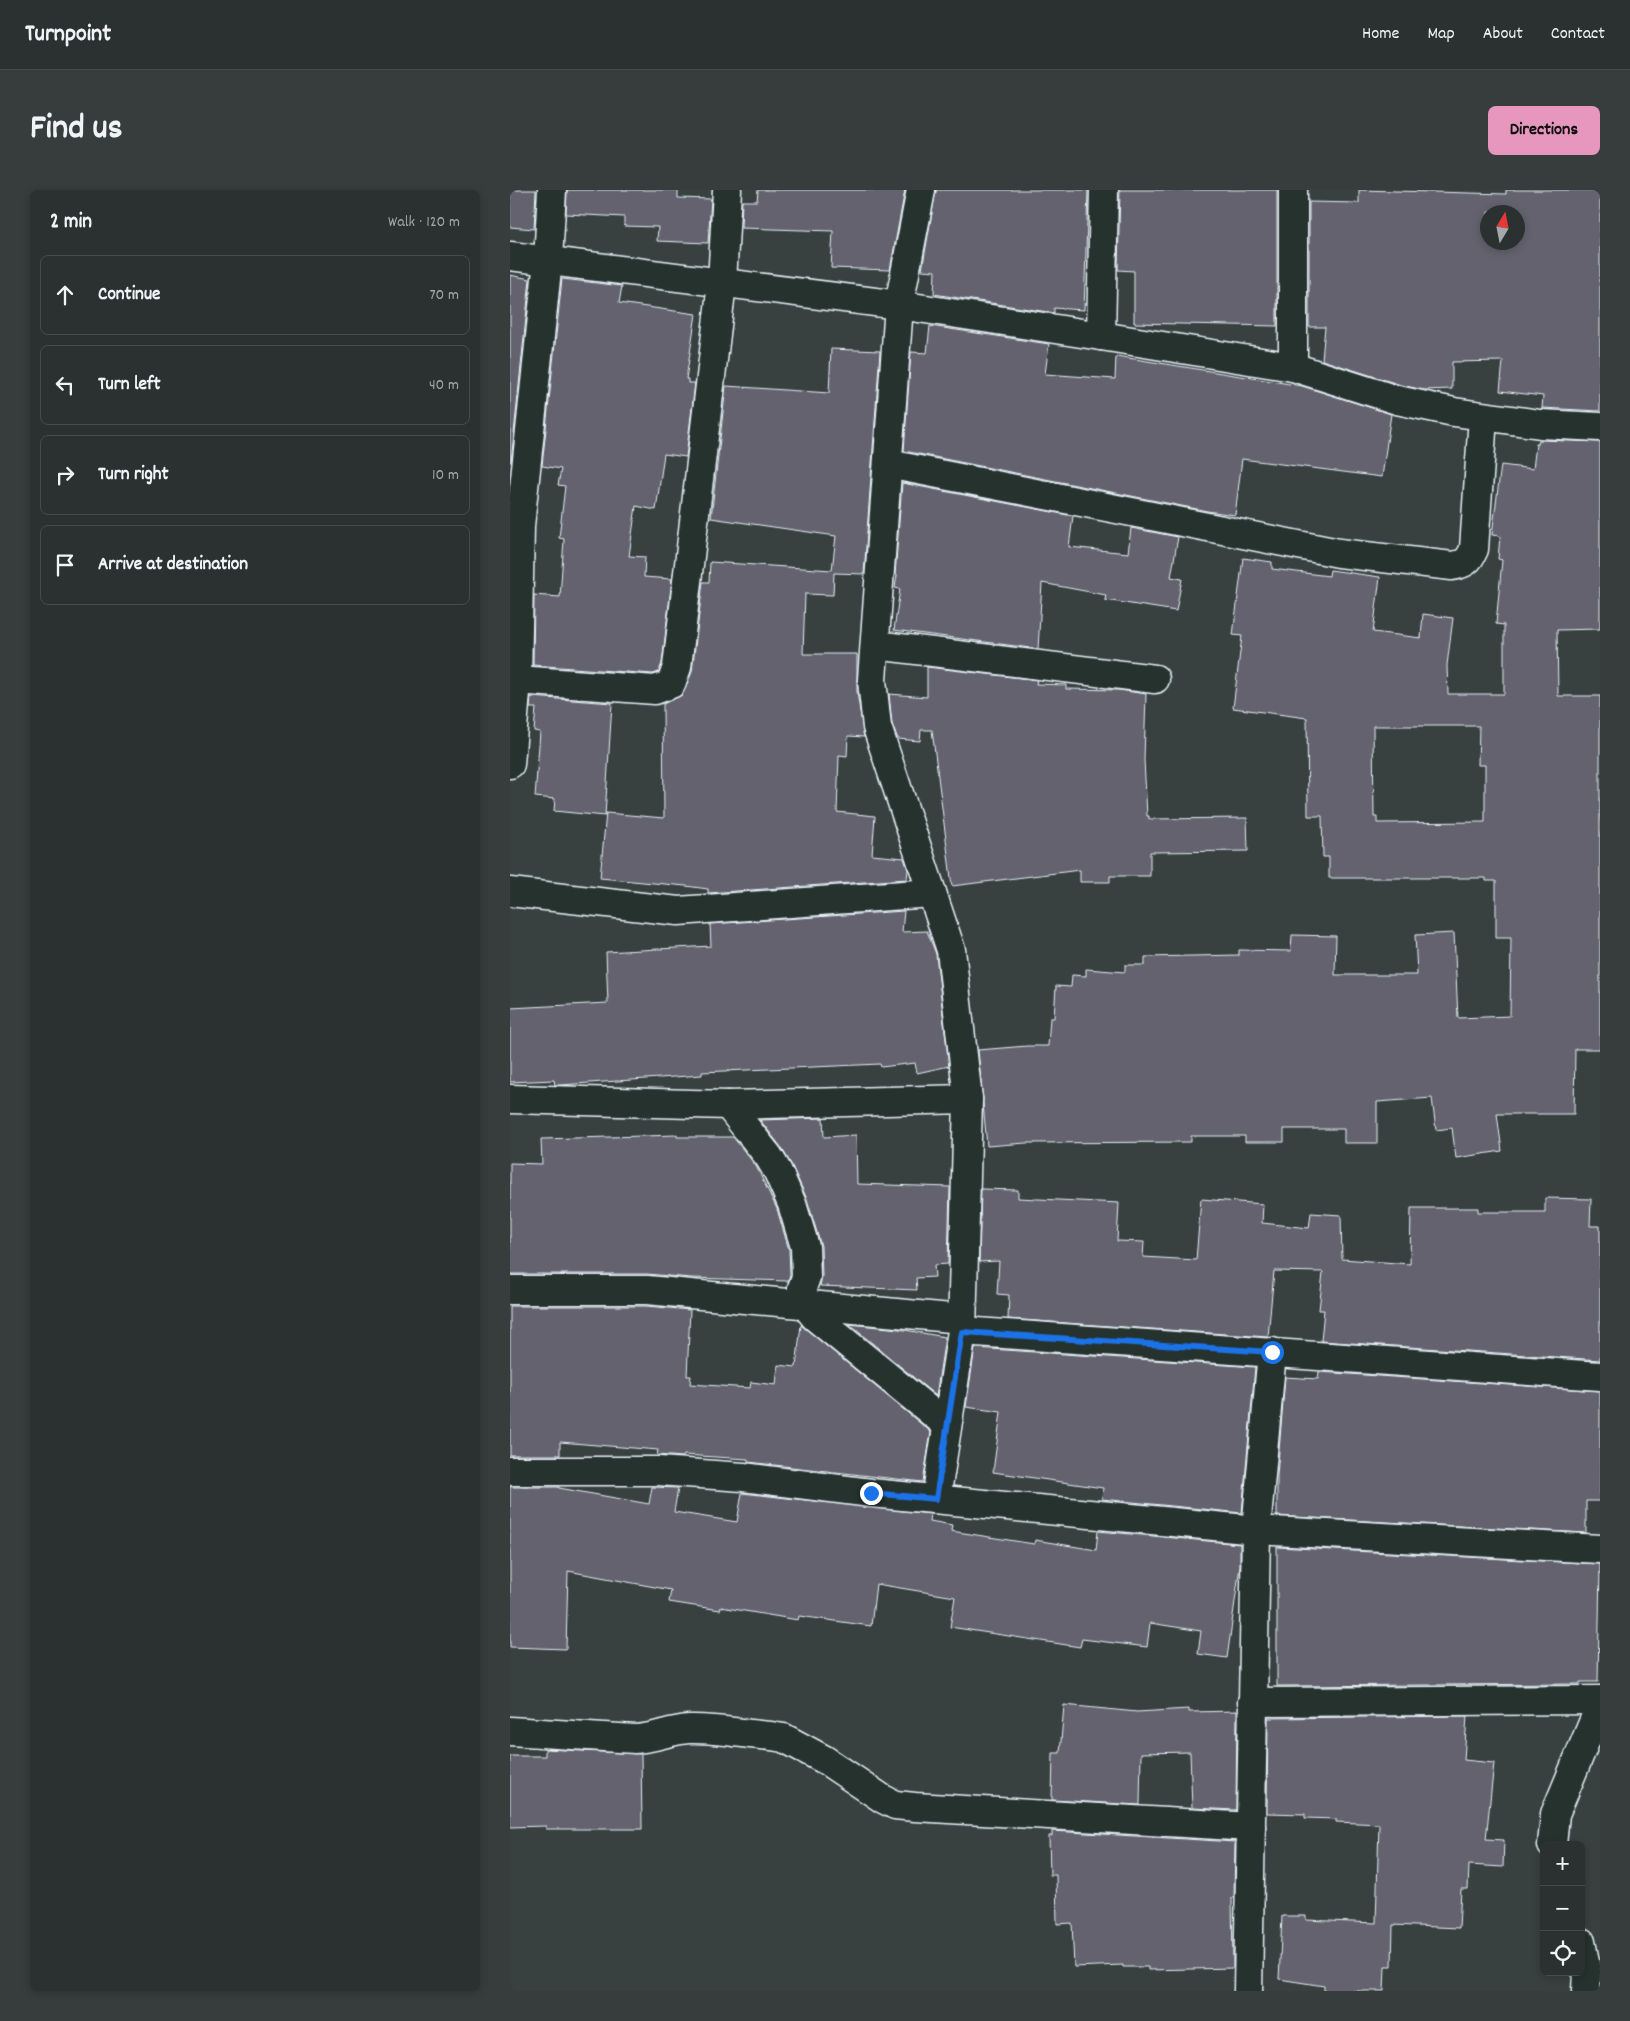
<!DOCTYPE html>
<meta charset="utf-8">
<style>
:root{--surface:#2a3130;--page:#363d3c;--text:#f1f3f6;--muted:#a5a9ab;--line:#464c4c;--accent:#e797bd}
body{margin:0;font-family:Dekko,sans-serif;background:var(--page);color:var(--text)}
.controls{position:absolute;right:15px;bottom:15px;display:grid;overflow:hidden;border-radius:8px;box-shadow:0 2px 8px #0003}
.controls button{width:45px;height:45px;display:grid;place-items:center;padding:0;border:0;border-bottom:1px solid var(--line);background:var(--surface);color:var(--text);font:25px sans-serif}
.compass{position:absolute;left:970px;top:15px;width:45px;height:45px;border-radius:50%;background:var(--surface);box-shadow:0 2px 8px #0003;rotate:10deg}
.stop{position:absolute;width:15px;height:15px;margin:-11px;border:4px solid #1a73e8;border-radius:50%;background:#fff}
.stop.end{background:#1a73e8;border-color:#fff;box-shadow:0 1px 5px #0008}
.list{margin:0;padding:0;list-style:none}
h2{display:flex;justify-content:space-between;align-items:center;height:65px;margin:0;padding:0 20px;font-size:21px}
h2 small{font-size:16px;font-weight:400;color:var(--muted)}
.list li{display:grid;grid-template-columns:32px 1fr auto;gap:15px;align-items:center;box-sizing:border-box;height:80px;margin:0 10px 10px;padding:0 10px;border:1px solid var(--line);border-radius:8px}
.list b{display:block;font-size:19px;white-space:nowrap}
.list em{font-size:16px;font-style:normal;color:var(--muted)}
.icon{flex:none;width:28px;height:28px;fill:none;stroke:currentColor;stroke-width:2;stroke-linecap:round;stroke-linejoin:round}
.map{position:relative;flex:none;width:1090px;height:1801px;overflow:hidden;border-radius:8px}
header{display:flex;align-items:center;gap:30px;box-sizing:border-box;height:70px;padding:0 25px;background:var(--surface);border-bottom:1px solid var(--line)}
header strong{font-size:24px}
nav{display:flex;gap:28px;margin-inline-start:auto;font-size:18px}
.intro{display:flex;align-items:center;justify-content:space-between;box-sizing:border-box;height:120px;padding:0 30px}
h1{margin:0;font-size:35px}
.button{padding:12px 22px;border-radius:8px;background:var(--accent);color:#111;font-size:18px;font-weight:700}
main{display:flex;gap:30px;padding:0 30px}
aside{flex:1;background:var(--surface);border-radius:8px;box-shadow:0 2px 8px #0003}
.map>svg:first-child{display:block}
.building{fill:#63626e;stroke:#e8f1f8;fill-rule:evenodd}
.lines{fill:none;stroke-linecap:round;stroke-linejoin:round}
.minor-casing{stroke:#e8f1f8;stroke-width:31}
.minor{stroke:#26332d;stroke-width:28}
.route{stroke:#1a73e8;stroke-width:6}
</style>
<header>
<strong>Turnpoint</strong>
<nav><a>Home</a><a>Map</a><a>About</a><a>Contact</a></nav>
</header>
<div class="intro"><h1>Find us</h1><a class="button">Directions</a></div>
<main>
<aside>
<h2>2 min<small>Walk · 120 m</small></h2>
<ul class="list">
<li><svg class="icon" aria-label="ahead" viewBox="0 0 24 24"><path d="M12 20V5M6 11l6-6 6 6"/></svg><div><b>Continue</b></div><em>70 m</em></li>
<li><svg class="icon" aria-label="left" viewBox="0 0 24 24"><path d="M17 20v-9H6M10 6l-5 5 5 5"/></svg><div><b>Turn left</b></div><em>40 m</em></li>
<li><svg class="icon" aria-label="right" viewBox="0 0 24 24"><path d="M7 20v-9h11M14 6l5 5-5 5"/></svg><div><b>Turn right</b></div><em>10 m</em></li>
<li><svg class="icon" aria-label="arrive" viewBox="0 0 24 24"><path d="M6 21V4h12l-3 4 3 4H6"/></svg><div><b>Arrive at destination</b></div></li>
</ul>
</aside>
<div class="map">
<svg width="1090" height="1801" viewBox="0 0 1090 1801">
<rect width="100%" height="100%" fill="#384140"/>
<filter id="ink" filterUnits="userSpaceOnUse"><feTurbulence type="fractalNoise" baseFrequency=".02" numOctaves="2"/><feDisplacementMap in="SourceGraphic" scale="10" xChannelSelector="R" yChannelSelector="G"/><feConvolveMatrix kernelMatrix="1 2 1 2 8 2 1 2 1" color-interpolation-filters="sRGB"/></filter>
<g filter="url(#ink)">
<g class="building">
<path d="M0,0H26L24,39L0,37Z"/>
<path d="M57,0H168V8L201,9L198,53L147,51L148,37L114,36V27L56,24Z"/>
<path d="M248,0H395L380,80L321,78L323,41L231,38L232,11H247Z"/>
<path d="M426,0H578L574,120L544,118V123L424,104L425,81L412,80Z"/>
<path d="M610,0H767V136L624,133V81L608,80Z"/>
<path d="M849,0L996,4V0H1090V221L1032,218L1033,206L990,201L993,171L942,172V199L914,200L891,195L812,170L815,137H799V12L849,13ZM978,22H1008V52H978Z"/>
<path d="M0,85L20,89L1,272H0Z"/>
<path d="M52,89L112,96L109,113L186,124L176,189H178V193H185L176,267L154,264L146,320L126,316L119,366L135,367L134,387L162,389L152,473L149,482L143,484L23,475L24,405L50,407L54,349L49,348L55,296L48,295L51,279L32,276Z"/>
<path d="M420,136L539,154L535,184L605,189L606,166L792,196L881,224L872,287L732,269L725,325L697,321L394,261L401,162L417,163Z"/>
<path d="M321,159L370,161L354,384L324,383L323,405L295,404L293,464H347V502L354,547L338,546L337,566L329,565L327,622L365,626L362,665L394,668L398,680L397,689L198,703V699L176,696L90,688L96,623L154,628L153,514L172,505L182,482L193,392H199L200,372L322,380L326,346L201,328L216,196L319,203Z"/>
<path d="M1029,250L1090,252V439L1047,440L1048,506H1090V859H1065L1064,924H987L992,961L946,968L942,938L926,940L922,908L867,912V953H834V939H774V952H735V946H681V952L516,953L477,956L468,860L517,856H538L540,828H544L546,796L561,797L562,785L576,786V779L615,782V775H635V767L729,765V760L781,761L782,745L826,746L825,785H907L905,745L944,743L948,828L1000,826L1001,748H986V691H976V688H819V667H813L812,626H798L797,528L723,518L732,446L723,445L733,368L762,372V379L819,386L820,380L870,387L863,442L911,448L913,424L943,428L937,475L938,504H994V435L986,434L992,370L988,369L990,346L982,345L991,275L1023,279L1026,254H1028ZM863,536H969L968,575H975V632L867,633V627H864Z"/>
<path d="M392,293L563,326L559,357L618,363L621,338L668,347L661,387L672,389L666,421L595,410L596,405L532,393L528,459L384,440L390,399L385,398L387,385H385Z"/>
<path d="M417,477L527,490L526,494L556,495V499L609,500L636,504L634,570L637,626H639V629L737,628L738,661L640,662V686H600V692H570V680L442,696L422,540H411L410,551L388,549L382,534L379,504L417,507Z"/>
<path d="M21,507L102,513L95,626L44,621L45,609L25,607L30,542L24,541L26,518H20Z"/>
<path d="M394,721L392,742L417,741L426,764L439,876L407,883L405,873L371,877L370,874L192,882V885L51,895H45L44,890L0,892V818L98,813L96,762L201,756L200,734Z"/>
<path d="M313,928L314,947L346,945L347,994L440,997L438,1074L424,1075L425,1087L406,1088L407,1100L310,1096L312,1086L311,1056L297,1009L281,974L271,957L250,930Z"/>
<path d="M167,945V947H223L246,976L267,1019L279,1060L280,1084L278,1091L181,1088L137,1084H0V973L32,974L31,949Z"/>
<path d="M471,999L508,1000V1008L609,1013L607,1051L634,1052L633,1067L686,1070L691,1009L753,1014L752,1033L799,1038L801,1023L831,1025L832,1069L900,1074L901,1018H968V1022H1035V1008L1081,1009L1080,1036H1090V1170L811,1151L814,1120H809L813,1082L764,1081L758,1147L498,1129L499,1105L487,1104L489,1071L469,1072Z"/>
<path d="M0,1116H136L180,1120L177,1186H181L180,1194L240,1198L241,1192L266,1195L268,1175L286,1177L291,1135L421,1242L413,1292L238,1272V1269L174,1265L173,1267L147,1265L148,1260L50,1252V1265H0Z"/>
<path d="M339,1134L389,1139L435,1147L426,1206Z"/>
<path d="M465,1158L745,1177L732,1323L592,1309L593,1298L483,1282L491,1222L456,1217Z"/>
<path d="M809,1182L1090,1201V1311H1076V1343L767,1326V1286L775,1187L808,1189Z"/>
<path d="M0,1297H49V1298L139,1314L142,1297L168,1298L164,1322L227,1332L232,1303L421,1324L420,1331L442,1335L441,1341L524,1354L525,1350L586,1360L588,1341L730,1354V1376L717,1468L688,1464L691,1441L640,1433L637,1457L572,1449L570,1457L440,1437L445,1407L366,1394L361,1436L289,1426L288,1430L211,1417L210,1420L159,1412L161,1400L58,1381L56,1459L0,1457Z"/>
<path d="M767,1357L1090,1374L1088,1492H1070V1494L767,1496Z"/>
<path d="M554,1515L627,1522L679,1519V1522L727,1521L726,1620L682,1618L680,1562L631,1563L630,1615L542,1610L543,1563H550Z"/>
<path d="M957,1526L954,1570L984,1573L976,1649L994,1650L993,1677L959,1675L958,1699H951L949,1738L883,1735L882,1776H875L874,1801H814V1796L769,1789L772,1726H796V1730L866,1733L869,1634L826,1632V1629L795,1628V1624L757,1623L758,1528Z"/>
<path d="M35,1559L131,1564L132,1639H36V1636L0,1637V1566H35Z"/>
<path d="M542,1641L725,1652L724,1708H722L723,1778L638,1780V1777H613V1775L564,1777L562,1733L547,1734L546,1685H540L539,1646H542Z"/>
</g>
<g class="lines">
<g class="minor-casing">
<g id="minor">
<path d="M411,0L389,115L362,490L367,537L441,760L458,909L452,1141L426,1309"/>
<path d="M783,0V177"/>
<path d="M0,66L389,115L591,146L783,177L887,210L944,222L1030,234L1090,237"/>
<path d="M591,146L594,0"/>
<path d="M378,274L829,363L942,376C955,374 959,371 964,359L973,227"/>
<path d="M365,455L645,489"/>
<path d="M7,490L145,500L161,494L167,477L212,93L217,0"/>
<path d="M0,574L7,490L10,336L38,70L42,0"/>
<path d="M0,702L168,721L422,703"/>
<path d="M0,909L218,915L458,909"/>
<path d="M218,915L259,967L268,982L282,1014L295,1057L296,1087L292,1098L296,1116L305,1127L437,1235"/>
<path d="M0,1100H137L452,1129"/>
<path d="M452,1141L1090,1186"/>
<path d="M0,1281H148L233,1287L361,1303L746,1340L1090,1359"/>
<path d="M742,1512L1090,1510"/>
<path d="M0,1541L125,1549C143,1549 160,1540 179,1539C206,1538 234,1544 261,1546L274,1548L315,1570L373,1609L385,1615L405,1617L741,1637"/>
<path d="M1042,1655L1045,1624L1090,1516"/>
<path d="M1071,1752L1077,1782L1076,1801"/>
<path d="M738,1801L746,1340L762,1162"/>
</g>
</g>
<use href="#minor" class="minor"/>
</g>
</g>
<g class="lines" filter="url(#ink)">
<path class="route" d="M361,1303L426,1309L452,1142L762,1162"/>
</g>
</svg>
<div class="controls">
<button>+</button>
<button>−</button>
<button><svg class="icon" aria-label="locate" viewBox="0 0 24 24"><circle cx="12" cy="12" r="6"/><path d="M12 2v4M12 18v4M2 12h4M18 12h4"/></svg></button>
</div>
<svg class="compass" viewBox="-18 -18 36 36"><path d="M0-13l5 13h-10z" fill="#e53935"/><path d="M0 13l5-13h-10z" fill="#a5a9ab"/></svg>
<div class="stop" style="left:762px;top:1162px"></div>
<div class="stop end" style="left:361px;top:1303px"></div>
</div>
</main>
